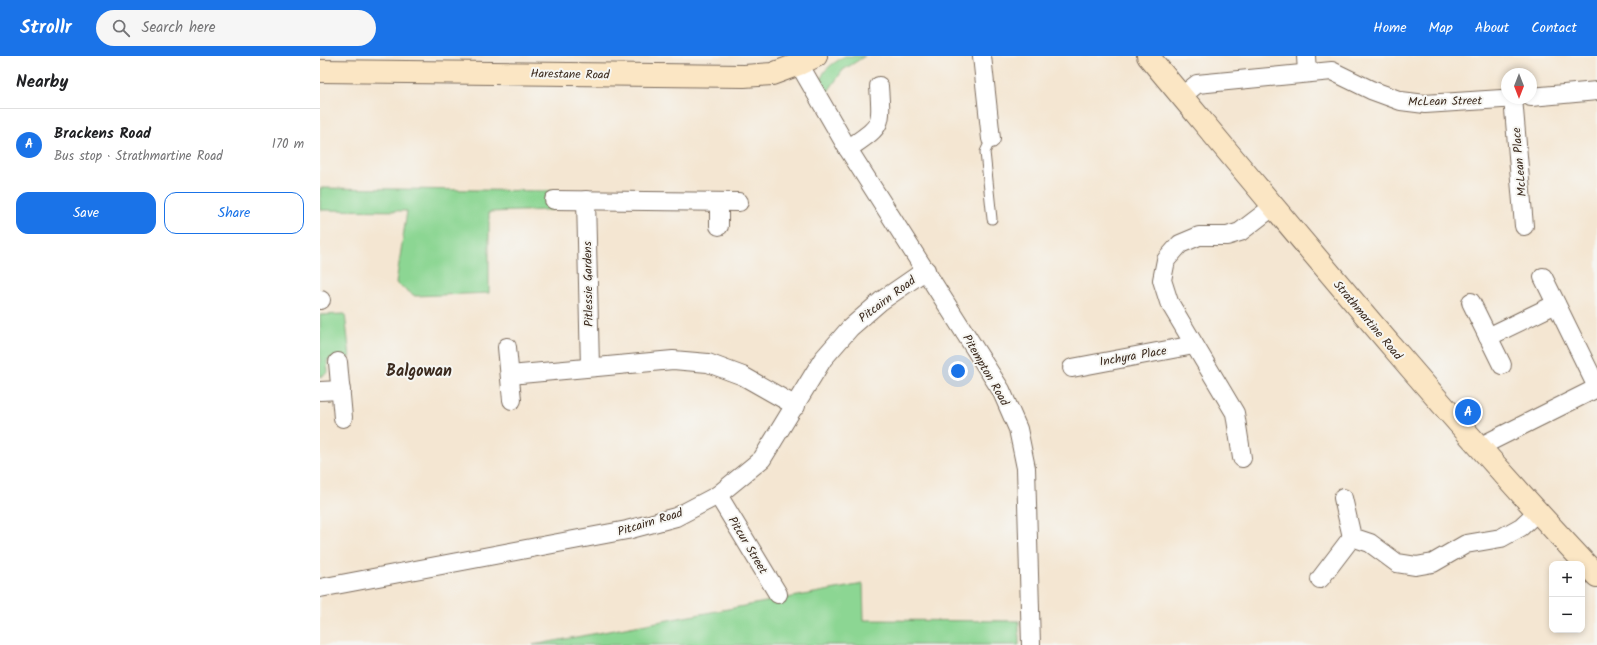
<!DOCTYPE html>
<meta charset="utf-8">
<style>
:root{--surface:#fff;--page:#f6f6f6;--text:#202124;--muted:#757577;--line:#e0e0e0;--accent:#1a73e8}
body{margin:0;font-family:Kalam,sans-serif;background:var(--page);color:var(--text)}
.controls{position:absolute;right:12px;bottom:12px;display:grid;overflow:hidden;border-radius:8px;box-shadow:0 2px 6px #0003}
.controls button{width:36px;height:36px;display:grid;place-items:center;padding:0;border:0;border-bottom:1px solid var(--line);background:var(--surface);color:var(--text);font:20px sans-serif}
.compass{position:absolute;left:1181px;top:12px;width:36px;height:36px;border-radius:50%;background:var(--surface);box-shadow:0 2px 6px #0003;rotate:180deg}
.you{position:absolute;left:638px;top:315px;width:14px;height:14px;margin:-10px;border:3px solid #fff;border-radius:50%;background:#1a73e8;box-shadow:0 0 0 6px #1a73e833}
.badge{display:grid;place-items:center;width:26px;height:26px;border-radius:50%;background:var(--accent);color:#fff;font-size:13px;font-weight:700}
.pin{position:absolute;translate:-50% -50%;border:2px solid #fff;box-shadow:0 1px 4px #0006}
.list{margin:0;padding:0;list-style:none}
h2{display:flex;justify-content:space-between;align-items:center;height:52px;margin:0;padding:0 16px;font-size:17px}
h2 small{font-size:13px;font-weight:400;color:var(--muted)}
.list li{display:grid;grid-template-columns:26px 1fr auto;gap:12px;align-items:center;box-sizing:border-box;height:72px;padding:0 16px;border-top:1px solid var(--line)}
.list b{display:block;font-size:15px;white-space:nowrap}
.list p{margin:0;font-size:13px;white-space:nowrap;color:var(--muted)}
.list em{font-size:13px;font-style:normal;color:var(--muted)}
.actions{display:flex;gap:8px;padding:12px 16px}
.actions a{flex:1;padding:9px 0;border:1px solid var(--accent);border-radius:12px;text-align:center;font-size:14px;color:var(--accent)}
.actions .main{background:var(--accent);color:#fff}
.icon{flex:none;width:22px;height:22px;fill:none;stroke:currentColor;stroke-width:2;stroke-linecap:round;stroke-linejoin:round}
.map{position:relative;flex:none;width:1277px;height:589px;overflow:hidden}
header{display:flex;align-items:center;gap:24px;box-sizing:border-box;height:56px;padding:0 20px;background:var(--accent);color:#fff}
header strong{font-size:19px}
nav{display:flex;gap:22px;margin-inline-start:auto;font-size:14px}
.search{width:280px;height:36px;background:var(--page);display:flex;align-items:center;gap:10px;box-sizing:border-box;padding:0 14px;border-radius:22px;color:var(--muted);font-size:15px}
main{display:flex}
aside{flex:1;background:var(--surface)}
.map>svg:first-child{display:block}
.green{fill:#8cd693;stroke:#648058}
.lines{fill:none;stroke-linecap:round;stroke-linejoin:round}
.lane-casing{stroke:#7c6c5d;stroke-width:11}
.street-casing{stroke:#7c6c5d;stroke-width:20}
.secondary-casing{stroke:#7c6c5d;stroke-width:24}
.lane{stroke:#fff;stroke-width:9}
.street{stroke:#fff;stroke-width:18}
.secondary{stroke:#fbe6c4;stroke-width:22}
.labels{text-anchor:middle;stroke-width:4;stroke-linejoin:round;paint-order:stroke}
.street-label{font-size:12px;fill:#3b2a1e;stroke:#f6f6f2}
.district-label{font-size:16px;font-weight:bold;fill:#3b2a1e;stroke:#f6f6f2}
</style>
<header>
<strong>Strollr</strong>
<div class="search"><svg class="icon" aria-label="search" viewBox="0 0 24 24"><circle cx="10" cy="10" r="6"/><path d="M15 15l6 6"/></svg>Search here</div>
<nav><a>Home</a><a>Map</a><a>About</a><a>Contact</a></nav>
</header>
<main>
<aside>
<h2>Nearby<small></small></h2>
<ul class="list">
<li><span class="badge">A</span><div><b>Brackens Road</b><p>Bus stop · Strathmartine Road</p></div><em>170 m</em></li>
</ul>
<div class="actions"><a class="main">Save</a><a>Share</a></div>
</aside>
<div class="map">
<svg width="1277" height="589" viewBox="0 0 1277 589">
<rect width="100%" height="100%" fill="#f6f6f2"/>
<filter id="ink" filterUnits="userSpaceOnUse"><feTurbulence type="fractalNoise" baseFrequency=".025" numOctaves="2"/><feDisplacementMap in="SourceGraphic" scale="8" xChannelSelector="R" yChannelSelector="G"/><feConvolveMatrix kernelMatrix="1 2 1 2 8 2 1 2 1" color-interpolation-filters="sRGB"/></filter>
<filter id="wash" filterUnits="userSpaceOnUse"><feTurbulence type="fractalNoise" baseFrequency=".012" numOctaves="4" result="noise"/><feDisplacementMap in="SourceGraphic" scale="16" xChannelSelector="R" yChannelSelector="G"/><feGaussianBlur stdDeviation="0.9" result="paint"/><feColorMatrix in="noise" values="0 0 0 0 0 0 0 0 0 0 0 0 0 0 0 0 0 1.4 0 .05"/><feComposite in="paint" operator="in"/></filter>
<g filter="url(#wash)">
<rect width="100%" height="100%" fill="#f4e6d2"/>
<g class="green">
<path d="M525,0H545L523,14L504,41C496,17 506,12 525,0Z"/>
<path d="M0,132L233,135V154L169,156V237L95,240L76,227L87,155L0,154Z"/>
<path d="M25,258L30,301L7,304L8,316L0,321V259Z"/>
<path d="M543,528L544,564L699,565V589H213Z"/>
</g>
</g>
<g filter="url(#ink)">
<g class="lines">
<g class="lane-casing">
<path id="lane" d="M671,83L665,96L672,163"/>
</g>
<g class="street-casing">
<g id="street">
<path d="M662,0L671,83"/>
<path d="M986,0L987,17"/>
<path d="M479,8L528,93L681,334L698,373L706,412L711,589"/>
<path d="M862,40L877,28L1012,15L1051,34L1081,45L1105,48L1197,42"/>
<path d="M1211,41L1277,35"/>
<path d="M1193,42L1204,170"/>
<path d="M528,93C562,69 562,72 559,30"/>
<path d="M234,144L419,146"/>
<path d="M266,144L270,311"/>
<path d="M399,170V146"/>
<path d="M1223,221L1277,331"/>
<path d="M0,244H1"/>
<path d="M1151,246L1182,309"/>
<path d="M1168,281L1236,248"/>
<path d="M187,291L192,344"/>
<path d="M18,306L23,362"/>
<path d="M752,312L874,289"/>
<path d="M190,319L353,304L388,307L423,320L476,350"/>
<path d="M0,335L21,334"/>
<path d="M1159,391L1277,332"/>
<path d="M922,402L915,357L849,246L842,224L846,204L860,188L879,180H907L920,176L954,150"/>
<path d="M398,439L458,538"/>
<path d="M1023,442L1032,481L1050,487L1077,507L1096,510L1113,507L1146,488L1181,482L1201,471L1217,456"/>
<path d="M1000,523L1032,481"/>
<path d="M0,532L307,474L356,461L398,439L442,403L503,303L530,272L561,245L606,214"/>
</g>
</g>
<g class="secondary-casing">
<g id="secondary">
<path d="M828,0C975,176 1120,353 1277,520"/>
<path d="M0,15L424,20L452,18L479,8L496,0"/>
</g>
</g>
<use href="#lane" class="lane"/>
<use href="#street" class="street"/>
<use href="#secondary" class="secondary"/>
</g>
</g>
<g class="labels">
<g class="street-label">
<text transform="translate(250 18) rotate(1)" y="4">Harestane Road</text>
<text transform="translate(1125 45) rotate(-1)" y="4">McLean Street</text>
<text transform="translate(1199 106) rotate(-95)" y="4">McLean Place</text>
<text transform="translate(268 228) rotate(-91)" y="4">Pitlessie Gardens</text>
<text transform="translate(567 243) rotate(-37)" y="4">Pitcairn Road</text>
<text transform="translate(1048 264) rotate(50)" y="4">Strathmartine Road</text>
<text transform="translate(813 300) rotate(-10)" y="4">Inchyra Place</text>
<text transform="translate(666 314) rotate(60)" y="4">Pitempton Road</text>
<text transform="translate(330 466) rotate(-17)" y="4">Pitcairn Road</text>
<text transform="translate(428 489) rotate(59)" y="4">Pitcur Street</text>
</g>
<g class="district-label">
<text x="99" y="320">Balgowan</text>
</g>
</g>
</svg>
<div class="controls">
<button>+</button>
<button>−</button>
</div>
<svg class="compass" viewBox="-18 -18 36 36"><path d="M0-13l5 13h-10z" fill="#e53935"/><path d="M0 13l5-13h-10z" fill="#757577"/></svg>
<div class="you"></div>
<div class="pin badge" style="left:1148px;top:356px">A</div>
</div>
</main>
